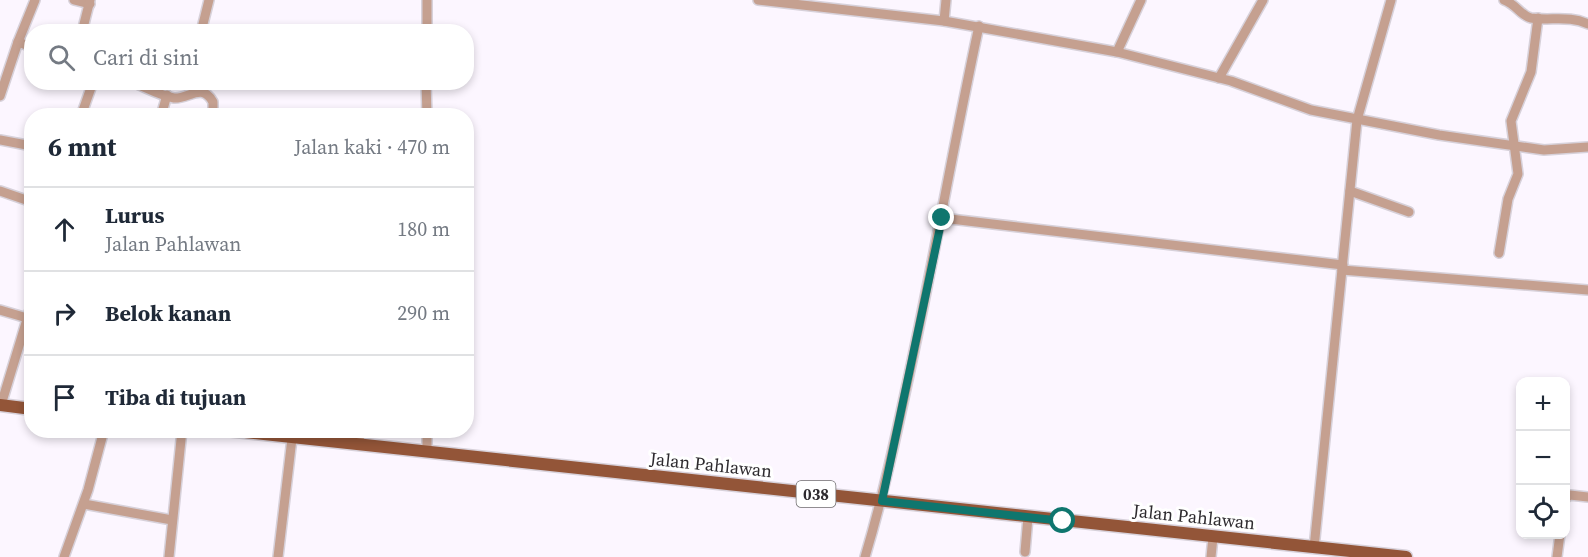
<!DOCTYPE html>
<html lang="id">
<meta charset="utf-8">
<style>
:root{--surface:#fff;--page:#f2f2f3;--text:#1f2937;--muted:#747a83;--line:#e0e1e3}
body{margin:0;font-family:"Source Serif 4",serif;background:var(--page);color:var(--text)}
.controls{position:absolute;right:18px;bottom:18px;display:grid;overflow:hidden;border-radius:12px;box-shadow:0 3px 9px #0003}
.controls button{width:54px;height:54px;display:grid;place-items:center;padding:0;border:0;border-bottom:2px solid var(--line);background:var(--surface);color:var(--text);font:30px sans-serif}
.stop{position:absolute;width:18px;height:18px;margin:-14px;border:4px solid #0f766e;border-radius:50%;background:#fff}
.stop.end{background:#0f766e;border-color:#fff;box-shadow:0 2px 6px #0008}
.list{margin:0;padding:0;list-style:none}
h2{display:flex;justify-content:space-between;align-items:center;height:78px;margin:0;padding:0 24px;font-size:26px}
h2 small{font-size:20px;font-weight:400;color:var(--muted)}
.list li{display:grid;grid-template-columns:39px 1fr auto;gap:18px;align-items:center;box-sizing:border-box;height:84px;padding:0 24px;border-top:2px solid var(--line)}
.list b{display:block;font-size:22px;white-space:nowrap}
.list p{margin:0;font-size:20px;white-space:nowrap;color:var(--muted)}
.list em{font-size:20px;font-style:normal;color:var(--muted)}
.icon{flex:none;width:33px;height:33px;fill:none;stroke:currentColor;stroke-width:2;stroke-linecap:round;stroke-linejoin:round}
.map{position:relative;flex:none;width:1588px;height:557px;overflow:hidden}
.search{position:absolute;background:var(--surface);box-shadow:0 3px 9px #0003;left:24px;top:24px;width:450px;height:66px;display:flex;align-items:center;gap:15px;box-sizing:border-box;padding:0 21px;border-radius:24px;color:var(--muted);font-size:22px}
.panel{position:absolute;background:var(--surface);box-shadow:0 3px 9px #0003;left:24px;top:108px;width:450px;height:330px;border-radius:24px}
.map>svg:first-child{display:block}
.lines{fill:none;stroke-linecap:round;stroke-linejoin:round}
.minor-casing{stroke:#d7d1da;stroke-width:12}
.major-casing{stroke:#d7d1da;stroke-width:15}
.minor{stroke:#c5a090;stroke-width:9}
.major{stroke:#935538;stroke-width:12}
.route{stroke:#0f766e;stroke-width:8}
.labels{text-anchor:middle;stroke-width:6;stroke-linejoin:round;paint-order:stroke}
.shield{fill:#fff;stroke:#6d6b6d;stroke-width:1.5}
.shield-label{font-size:16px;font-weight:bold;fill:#2e2b2f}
.street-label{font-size:18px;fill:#2e2b2f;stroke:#fff}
</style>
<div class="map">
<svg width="1588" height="557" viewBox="0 0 1588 557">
<rect width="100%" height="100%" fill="#fcf6ff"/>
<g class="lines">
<g class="minor-casing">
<g id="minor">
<path d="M74,0L90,4"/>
<path d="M758,0L944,21L1117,52L1231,81L1311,110L1439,135L1544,150L1588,147"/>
<path d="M1504,0C1516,4 1521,16 1531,18C1550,21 1570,15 1588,24"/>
<path d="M944,21L946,0"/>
<path d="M82,32L90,0"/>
<path d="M201,32L209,0"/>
<path d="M427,32V0"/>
<path d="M18,42L35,0"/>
<path d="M1117,52L1141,0"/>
<path d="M1219,78L1263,0"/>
<path d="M132,82C145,87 161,96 174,98C189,99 202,82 213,102V116"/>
<path d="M426,82L427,116"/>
<path d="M0,96L18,42L32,47"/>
<path d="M81,116L93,82"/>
<path d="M161,116L167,95"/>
<path d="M0,140L32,146"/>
<path d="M0,191L32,202"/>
<path d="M1350,191L1409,212"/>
<path d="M942,218L1343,265"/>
<path d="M1499,253L1508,199L1518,174L1511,121L1531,72L1538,18"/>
<path d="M1342,270L1588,290"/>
<path d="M0,310L27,318"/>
<path d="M1,405L32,303"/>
<path d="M427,430V452"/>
<path d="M359,444L360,430"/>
<path d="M1566,498L1570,495L1588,497"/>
<path d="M84,504L172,520"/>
<path d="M1314,548L1357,120L1391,0"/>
<path d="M1025,552L1028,517"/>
<path d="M64,557L88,490L104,430"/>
<path d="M169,557L182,430"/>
<path d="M278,557L293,430"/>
<path d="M865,557C883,497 896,436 909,375C934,259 954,142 979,26"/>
<path d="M1211,557L1213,537"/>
<path d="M1557,557L1560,534"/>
</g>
</g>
<g class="major-casing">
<g id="major">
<path d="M0,405L32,409"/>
<path d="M226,430L1406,557"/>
</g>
</g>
<use href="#minor" class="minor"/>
<use href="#major" class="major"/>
</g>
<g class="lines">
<path class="route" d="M942,218L882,501L1063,521"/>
</g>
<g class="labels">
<rect class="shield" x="796.5" y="481" width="39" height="26" rx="4.5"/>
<g class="shield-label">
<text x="816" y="500">038</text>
</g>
<g class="street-label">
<text transform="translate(711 465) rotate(6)" y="6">Jalan Pahlawan</text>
<text transform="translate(1194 517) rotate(6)" y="6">Jalan Pahlawan</text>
</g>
</g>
</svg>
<div class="controls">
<button>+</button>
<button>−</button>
<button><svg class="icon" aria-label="locate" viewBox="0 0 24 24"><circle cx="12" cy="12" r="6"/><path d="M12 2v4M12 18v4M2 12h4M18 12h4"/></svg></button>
</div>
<div class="stop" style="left:1063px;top:521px"></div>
<div class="stop end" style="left:942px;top:218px"></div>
<div class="search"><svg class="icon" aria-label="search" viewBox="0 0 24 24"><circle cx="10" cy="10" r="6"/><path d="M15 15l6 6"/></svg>Cari di sini</div>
<section class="panel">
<h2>6 mnt<small>Jalan kaki · 470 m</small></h2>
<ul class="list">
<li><svg class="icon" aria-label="ahead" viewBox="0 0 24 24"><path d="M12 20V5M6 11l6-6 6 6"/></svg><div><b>Lurus</b><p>Jalan Pahlawan</p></div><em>180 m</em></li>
<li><svg class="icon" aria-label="right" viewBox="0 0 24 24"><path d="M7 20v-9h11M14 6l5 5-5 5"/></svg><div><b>Belok kanan</b></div><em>290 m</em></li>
<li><svg class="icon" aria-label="arrive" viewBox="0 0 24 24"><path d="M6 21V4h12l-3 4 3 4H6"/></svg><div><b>Tiba di tujuan</b></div></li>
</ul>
</section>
</div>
